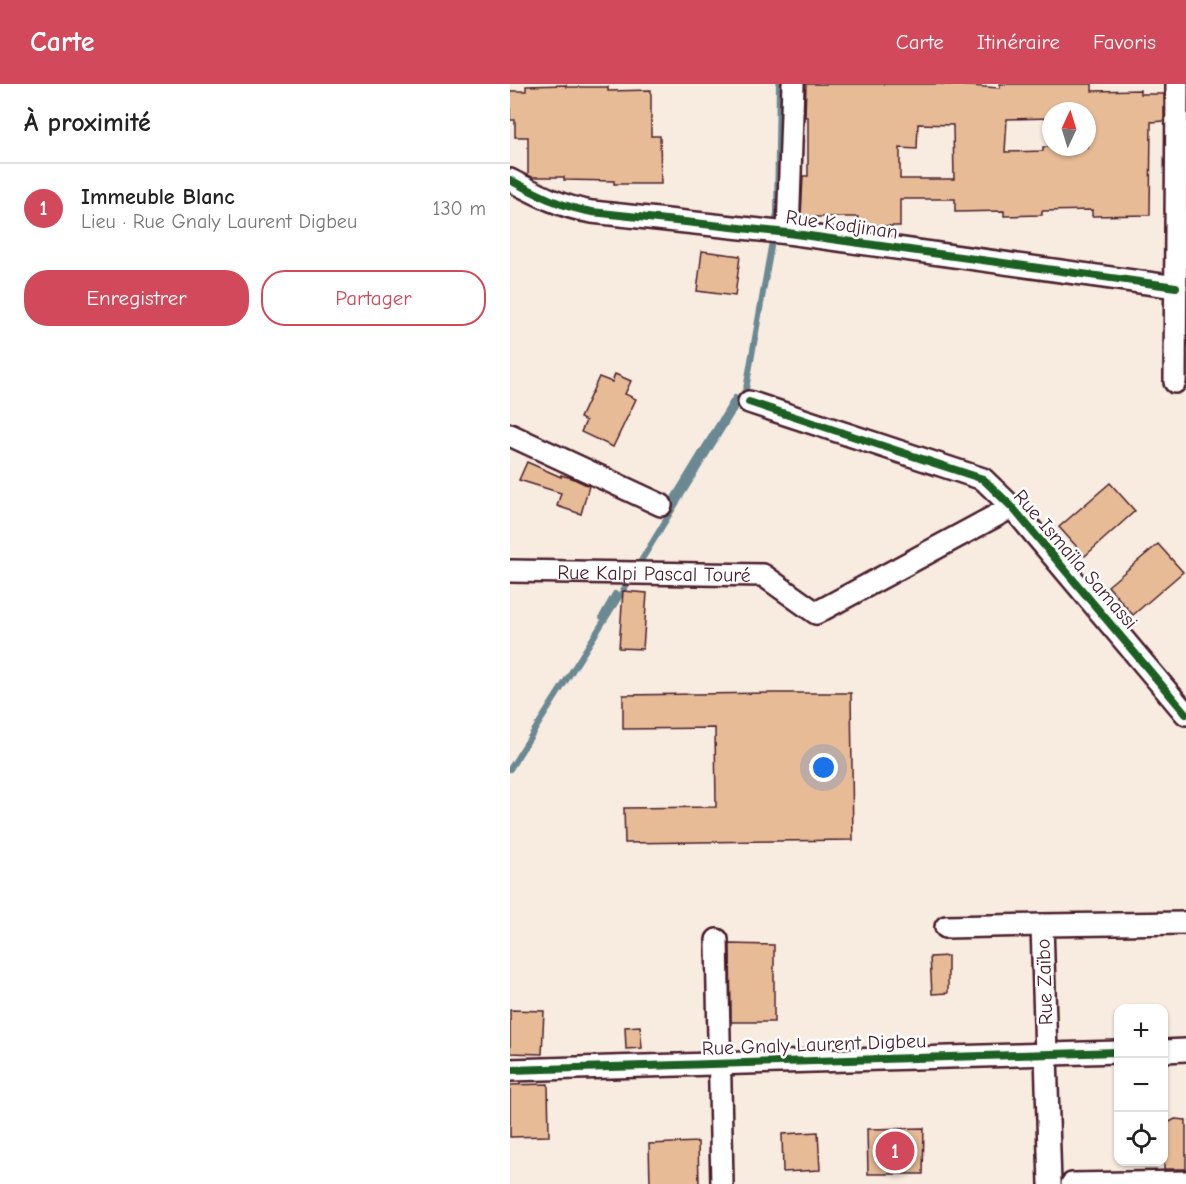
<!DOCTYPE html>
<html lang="fr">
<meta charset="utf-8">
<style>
:root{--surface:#fff;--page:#f6f6f6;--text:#222;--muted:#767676;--line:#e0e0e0;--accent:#d1495b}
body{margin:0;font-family:"Comic Neue",sans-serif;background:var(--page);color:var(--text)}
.controls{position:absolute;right:18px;bottom:18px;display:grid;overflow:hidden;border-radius:12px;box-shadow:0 2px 4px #0004}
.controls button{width:54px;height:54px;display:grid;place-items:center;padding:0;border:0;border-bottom:2px solid var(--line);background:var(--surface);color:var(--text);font:30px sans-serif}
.compass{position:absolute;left:532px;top:18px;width:54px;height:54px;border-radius:50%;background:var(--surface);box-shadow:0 2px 4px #0004;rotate:4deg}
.you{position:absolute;left:314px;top:684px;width:21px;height:21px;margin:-15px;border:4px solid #fff;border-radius:50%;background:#1a73e8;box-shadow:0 0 0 9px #1a73e833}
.badge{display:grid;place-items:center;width:39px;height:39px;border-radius:50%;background:var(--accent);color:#fff;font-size:20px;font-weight:700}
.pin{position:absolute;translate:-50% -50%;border:3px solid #fff;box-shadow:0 2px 6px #0006}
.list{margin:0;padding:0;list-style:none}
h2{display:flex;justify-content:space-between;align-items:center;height:78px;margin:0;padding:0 24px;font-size:26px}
h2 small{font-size:20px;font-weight:400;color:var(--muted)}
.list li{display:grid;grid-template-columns:39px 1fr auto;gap:18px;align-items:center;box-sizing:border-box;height:90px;padding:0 24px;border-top:2px solid var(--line)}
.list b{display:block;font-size:22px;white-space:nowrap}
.list p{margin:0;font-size:20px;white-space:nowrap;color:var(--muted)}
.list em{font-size:20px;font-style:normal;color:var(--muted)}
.actions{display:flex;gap:12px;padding:18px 24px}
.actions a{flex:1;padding:14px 0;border:2px solid var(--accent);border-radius:24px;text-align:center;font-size:21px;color:var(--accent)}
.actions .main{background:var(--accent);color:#fff}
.icon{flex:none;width:33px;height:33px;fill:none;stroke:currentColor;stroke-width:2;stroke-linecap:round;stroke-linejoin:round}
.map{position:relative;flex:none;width:676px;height:1100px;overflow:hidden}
header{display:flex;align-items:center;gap:36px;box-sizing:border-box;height:84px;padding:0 30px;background:var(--accent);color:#fff}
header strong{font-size:28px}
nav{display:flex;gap:33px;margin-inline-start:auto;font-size:21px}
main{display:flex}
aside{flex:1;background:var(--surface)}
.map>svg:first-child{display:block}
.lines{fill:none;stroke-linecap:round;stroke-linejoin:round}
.stream{stroke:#6a8993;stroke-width:6}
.building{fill:#e6bb96;stroke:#4a1f2b;stroke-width:1.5;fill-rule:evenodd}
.minor-casing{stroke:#4a1f2b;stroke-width:26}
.minor{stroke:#fff;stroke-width:21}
.cycleway-casing{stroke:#fff;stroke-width:11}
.cycleway{stroke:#1b5e20;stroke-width:8}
.labels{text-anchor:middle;stroke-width:5;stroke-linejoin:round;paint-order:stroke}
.street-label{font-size:20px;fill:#4a1f2b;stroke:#fff}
</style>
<header>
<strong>Carte</strong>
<nav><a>Carte</a><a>Itinéraire</a><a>Favoris</a></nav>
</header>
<main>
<aside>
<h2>À proximité<small></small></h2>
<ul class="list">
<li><span class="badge">1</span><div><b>Immeuble Blanc</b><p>Lieu · Rue Gnaly Laurent Digbeu</p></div><em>130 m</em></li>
</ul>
<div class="actions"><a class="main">Enregistrer</a><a>Partager</a></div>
</aside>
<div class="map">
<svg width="676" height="1100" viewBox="0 0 676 1100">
<rect width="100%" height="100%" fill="#f8ebe0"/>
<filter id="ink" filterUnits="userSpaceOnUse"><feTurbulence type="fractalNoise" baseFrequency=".0167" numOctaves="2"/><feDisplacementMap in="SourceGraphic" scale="12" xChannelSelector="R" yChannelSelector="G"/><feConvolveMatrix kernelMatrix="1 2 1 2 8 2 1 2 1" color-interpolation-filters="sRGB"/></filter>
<g filter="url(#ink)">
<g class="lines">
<g class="stream">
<path d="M164,414L225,314"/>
<path d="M126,485L236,305L267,129L269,0"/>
<path d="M92,533L105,510"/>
<path d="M0,685L121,494"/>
</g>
</g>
<g class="building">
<path d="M296,0H429L490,4V0H582V7L630,6V10H654V37L641,38L640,131L582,132V126L532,127V131L494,132V127L445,128V115H390V142H348V133H291L293,92H298V33H295ZM541,27H577V63H533V67L495,68L497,35L541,34ZM408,40L443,41L444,95H390V64L407,65Z"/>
<path d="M56,1V3H98V7L141,6V52H150L151,100H104V97L54,96V93H22L18,91V53H5V36H0V7H16V2Z"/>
<path d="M192,167L230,172L225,212L187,207Z"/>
<path d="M105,290L121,297L115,310L126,315L103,363L71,348L76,337L70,334L89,293L102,298Z"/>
<path d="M17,378L51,393V391L62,394L79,402L71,430L47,422L51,409L9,396Z"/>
<path d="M600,399L625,427L575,472L549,443Z"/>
<path d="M648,460L673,488L623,531L598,502Z"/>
<path d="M113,507L137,509L133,565L109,564Z"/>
<path d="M264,609H341L343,756L115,759L114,724L206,723L205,644L113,645V611Z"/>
<path d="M220,860L264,861V938H221Z"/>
<path d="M438,872V909L422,910L420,873Z"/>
<path d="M0,926L34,927L32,970L0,969Z"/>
<path d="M130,942L132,964L116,965L115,943Z"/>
<path d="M38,1000L39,1052L0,1053V1001Z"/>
<path d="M665,1035L676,1036V1085H654V1041Z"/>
<path d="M414,1044L413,1090H358L357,1045Z"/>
<path d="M308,1048L310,1086L273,1088L272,1050Z"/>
<path d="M188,1058L189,1100H140L139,1060Z"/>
</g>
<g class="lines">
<g class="minor-casing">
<g id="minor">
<path d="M0,96C27,110 51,123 82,128L278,149L666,203"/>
<path d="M278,149L283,0"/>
<path d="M665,298L667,0"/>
<path d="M239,318L473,395L502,423L676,630"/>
<path d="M0,351L151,421"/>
<path id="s1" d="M0,487L253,491L306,529L502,423"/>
<path d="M436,843L532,841"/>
<path d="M207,856L212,1100"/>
<path d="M654,967L676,966"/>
<path d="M0,986L608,968"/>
<path d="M540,1100L532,841L676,839"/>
<path d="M562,1100L676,1098"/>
</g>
</g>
<use href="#minor" class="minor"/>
<g class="cycleway-casing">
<g id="cycleway">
<path d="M0,96C27,110 51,123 82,128L278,149L666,203"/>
<path d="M239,318L473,395L502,423L676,630"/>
<path d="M0,986L608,968"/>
</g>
</g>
<use href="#cycleway" class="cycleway"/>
</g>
</g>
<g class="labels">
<g class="street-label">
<text transform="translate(332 140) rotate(8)" y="7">Rue Kodjinan</text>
<text transform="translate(566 475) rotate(49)" y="7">Rue Ismaïla Samassi</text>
<text dy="7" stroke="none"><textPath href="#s1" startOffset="144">Rue Kalpi Pascal Touré</textPath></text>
<text transform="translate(534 898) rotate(-92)" y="7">Rue Zaïbo</text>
<text transform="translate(304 960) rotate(-2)" y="7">Rue Gnaly Laurent Digbeu</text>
</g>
</g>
</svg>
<div class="controls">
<button>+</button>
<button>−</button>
<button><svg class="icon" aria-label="locate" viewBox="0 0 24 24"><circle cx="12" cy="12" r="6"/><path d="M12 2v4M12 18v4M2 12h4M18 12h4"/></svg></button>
</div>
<svg class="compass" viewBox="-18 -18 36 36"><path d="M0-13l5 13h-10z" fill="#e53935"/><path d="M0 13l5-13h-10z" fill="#767676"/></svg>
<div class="you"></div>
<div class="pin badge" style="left:385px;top:1067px">1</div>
</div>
</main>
